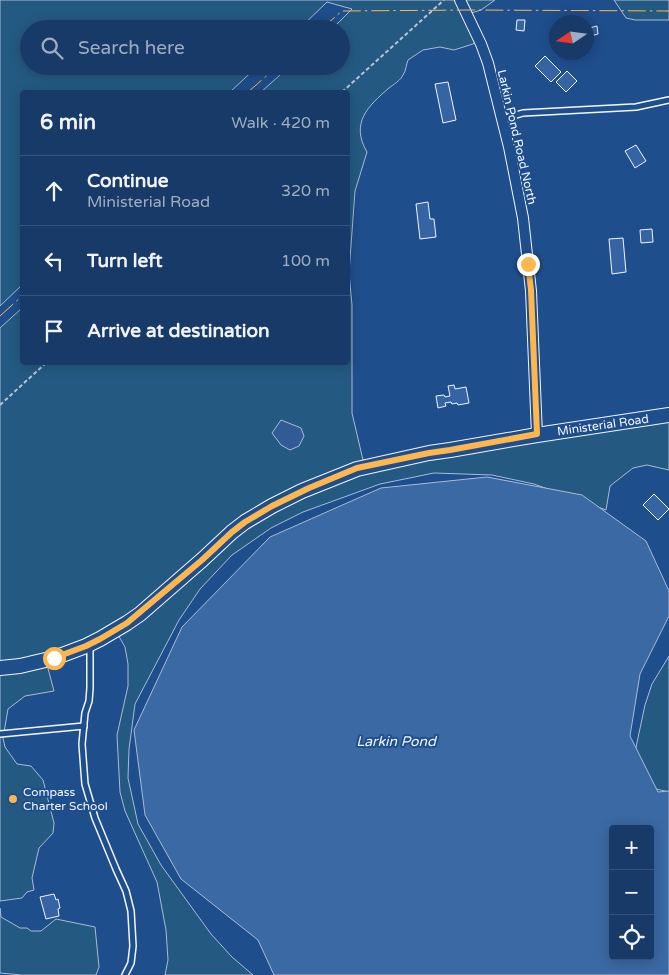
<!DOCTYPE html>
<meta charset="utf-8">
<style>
:root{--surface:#173a69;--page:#244571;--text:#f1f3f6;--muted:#9eadc0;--line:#36547d}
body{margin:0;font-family:"Varela Round",sans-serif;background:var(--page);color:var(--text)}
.controls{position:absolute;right:15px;bottom:15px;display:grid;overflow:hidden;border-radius:5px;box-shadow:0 2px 12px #0003}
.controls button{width:45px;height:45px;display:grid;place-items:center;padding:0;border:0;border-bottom:1px solid var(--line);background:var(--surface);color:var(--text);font:25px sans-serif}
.compass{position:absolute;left:549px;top:15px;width:45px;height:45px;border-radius:50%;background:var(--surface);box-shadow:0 2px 12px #0003;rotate:257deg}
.stop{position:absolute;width:15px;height:15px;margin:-11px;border:4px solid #ffb74d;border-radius:50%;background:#fff}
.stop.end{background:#ffb74d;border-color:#fff;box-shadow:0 1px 5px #0008}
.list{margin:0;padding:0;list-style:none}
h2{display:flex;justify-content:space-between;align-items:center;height:65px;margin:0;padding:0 20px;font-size:21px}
h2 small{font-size:16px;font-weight:400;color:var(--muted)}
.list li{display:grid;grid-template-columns:32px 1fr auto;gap:15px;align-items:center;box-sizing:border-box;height:70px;padding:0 20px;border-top:1px solid var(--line)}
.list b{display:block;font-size:19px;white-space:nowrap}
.list p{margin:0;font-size:16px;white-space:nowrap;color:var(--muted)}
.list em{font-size:16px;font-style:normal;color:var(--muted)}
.icon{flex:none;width:28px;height:28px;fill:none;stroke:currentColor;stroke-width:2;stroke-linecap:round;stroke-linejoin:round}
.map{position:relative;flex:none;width:669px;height:975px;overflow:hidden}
.search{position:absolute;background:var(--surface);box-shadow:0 2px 12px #0003;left:20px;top:20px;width:330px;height:55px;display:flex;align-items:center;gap:12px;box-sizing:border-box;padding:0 18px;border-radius:28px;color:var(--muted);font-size:19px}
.panel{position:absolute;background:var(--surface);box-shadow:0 2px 12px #0003;left:20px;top:90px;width:330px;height:275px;border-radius:5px}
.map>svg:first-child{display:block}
.green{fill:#245a82;stroke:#a8bbd7}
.parking{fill:#305b95;stroke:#a8bbd7}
.water{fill:#3b69a3;stroke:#a8bbd7;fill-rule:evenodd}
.building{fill:#3563a3;stroke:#f2f6ff}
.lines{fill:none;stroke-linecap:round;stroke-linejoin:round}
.lane-casing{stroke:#f2f6ff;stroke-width:8}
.street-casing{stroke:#f2f6ff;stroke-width:12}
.secondary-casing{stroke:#f2f6ff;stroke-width:16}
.path{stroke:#b3c4dc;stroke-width:2;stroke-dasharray:4 2.5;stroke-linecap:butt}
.lane{stroke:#1f4e8c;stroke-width:5}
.street{stroke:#1f4e8c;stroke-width:10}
.secondary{stroke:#1f4e8c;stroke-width:14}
.power{stroke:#ffb74d;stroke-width:1;stroke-dasharray:18 4 2.5 4;stroke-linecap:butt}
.route{stroke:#ffb74d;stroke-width:6}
.poi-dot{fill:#ffb74d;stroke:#1f4e8c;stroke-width:2}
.labels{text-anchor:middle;stroke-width:4;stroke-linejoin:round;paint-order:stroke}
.street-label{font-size:12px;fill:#f2f6ff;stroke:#1f4e8c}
.poi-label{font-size:12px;fill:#f2f6ff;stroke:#1f4e8c;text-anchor:start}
.water-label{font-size:14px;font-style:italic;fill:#f2f6ff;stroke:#1f4e8c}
</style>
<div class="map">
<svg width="669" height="975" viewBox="0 0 669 975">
<rect width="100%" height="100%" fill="#1f4e8c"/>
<g class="green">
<path d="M0,0H495L481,10L468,14L477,41L473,44L454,50L440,47L423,50L408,60C406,65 406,71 403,75C401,80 393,85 389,88C368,106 350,123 367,152L355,191L349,273L352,305V413L363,460L380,463L669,415V470L647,465L633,468L610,486L606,510L534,484L492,475L434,473L380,484L303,512L271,528L232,555L200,589L179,620L135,704L129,749L128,778L138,824L161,865L211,934L232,957L253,975H165L168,960L166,930L157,882L125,811L120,792L117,735L128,686V664L125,647L117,633L46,661L54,691L25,696L8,709L3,738L5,747L17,764L31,766L43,780L54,823L53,833L39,848L32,878L34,890L27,892L22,898L0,901V328L22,308V362H348V92H261L290,66H341V29H332L352,9L327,2L299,29H29V66H258L230,92H22V285L0,306Z"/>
<path d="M614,0H669V20H635L626,18Z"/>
<path d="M669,656V792L652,788L635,752L645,705L652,684Z"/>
<path d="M0,908L1,917L20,928H27L31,931H41L56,919L95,927L99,967L96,975H22L0,973Z"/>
</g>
<path class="parking" d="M281,420L301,428L304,436L299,446L290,450L281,445L272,433Z"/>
<path class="water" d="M487,477L582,495L646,541L669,591V616L640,674L630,736L658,792L669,791V975H274L258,940L181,879L145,815L134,730L182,627L270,537L381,488ZM613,829H650V956H613Z"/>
<g class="building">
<path d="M517,20H525L524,31L516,30Z"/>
<path d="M597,26L598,34L590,36L589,28Z"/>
<path d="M545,56L561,72L551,82L535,66Z"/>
<path d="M567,71L577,81L566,92L556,82Z"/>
<path d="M448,82L456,120L443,123L435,84Z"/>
<path d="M636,145L646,161L635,168L625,151Z"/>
<path d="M428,202L430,219H434L436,237L420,239L416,204Z"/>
<path d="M652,229L653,242L641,243L640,230Z"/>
<path d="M623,238L626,272L612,274L609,239Z"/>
<path d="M454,385L455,389L466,387L469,403L458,405L457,403L452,404L451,402L445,403L446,406L438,408L436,396L444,395L445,397L450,396L448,386Z"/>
<path d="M654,494L669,509L658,520L643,505Z"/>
<path d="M54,894L56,900L58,899L60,908L58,909L59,916L46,919L40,897Z"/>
</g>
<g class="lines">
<g class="lane-casing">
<g id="lane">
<path d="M502,119L523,113L636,107L669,100"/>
<path d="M90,647V688L89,701L85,713L82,744L85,784L95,818L116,869L126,891L131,911L133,946L131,963L125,975"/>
<path d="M0,734L84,726"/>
</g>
</g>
<g class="street-casing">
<path id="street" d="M460,0L481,44L488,63L509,147L523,218L531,291L537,435"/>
</g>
<g class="secondary-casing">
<path id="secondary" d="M0,668L20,666L54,658L86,646L100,639L127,623L140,614L202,560L232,532L245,522L272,506L302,491L357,469L429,453L450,450L537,435L669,415"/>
</g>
<g class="path">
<path d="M342,92L444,0"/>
<path d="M0,405L47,362"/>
</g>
<use href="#lane" class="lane"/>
<use href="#street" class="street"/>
<use href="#secondary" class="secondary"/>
<g class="power">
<path d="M321,29L342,11L472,10L669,11"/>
<path d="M248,92L278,66"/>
<path d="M0,316L22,296"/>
</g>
</g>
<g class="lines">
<path class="route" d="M54,658L86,646L100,639L127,623L202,560L232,532L245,522L272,506L309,488L357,468L429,453L450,450L537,434L531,290L528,264"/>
</g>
<circle class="poi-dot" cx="13" cy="799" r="5"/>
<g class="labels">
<g class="street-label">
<text transform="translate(517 137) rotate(77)" y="4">Larkin Pond Road North</text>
<text transform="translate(603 425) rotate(-8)" y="4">Ministerial Road</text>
</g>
<g class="poi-label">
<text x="23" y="796">Compass<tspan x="23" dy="14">Charter School</tspan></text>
</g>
<g class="water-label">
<text x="396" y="746">Larkin Pond</text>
</g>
</g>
</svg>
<div class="controls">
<button>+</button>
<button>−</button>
<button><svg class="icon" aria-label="locate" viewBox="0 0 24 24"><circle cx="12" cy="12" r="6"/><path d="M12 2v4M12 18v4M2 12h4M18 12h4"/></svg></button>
</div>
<svg class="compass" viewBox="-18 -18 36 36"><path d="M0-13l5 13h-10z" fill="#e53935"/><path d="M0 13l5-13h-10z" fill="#9eadc0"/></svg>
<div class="stop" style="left:54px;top:658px"></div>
<div class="stop end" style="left:528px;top:264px"></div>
<div class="search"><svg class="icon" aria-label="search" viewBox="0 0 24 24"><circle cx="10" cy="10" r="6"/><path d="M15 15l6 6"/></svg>Search here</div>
<section class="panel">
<h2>6 min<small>Walk · 420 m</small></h2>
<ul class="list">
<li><svg class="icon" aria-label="ahead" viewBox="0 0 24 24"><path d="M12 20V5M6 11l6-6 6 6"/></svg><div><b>Continue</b><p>Ministerial Road</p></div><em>320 m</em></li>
<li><svg class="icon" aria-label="left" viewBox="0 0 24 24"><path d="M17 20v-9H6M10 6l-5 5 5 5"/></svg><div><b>Turn left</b></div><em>100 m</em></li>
<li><svg class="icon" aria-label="arrive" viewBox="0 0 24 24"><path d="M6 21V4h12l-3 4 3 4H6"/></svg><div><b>Arrive at destination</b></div></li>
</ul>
</section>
</div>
